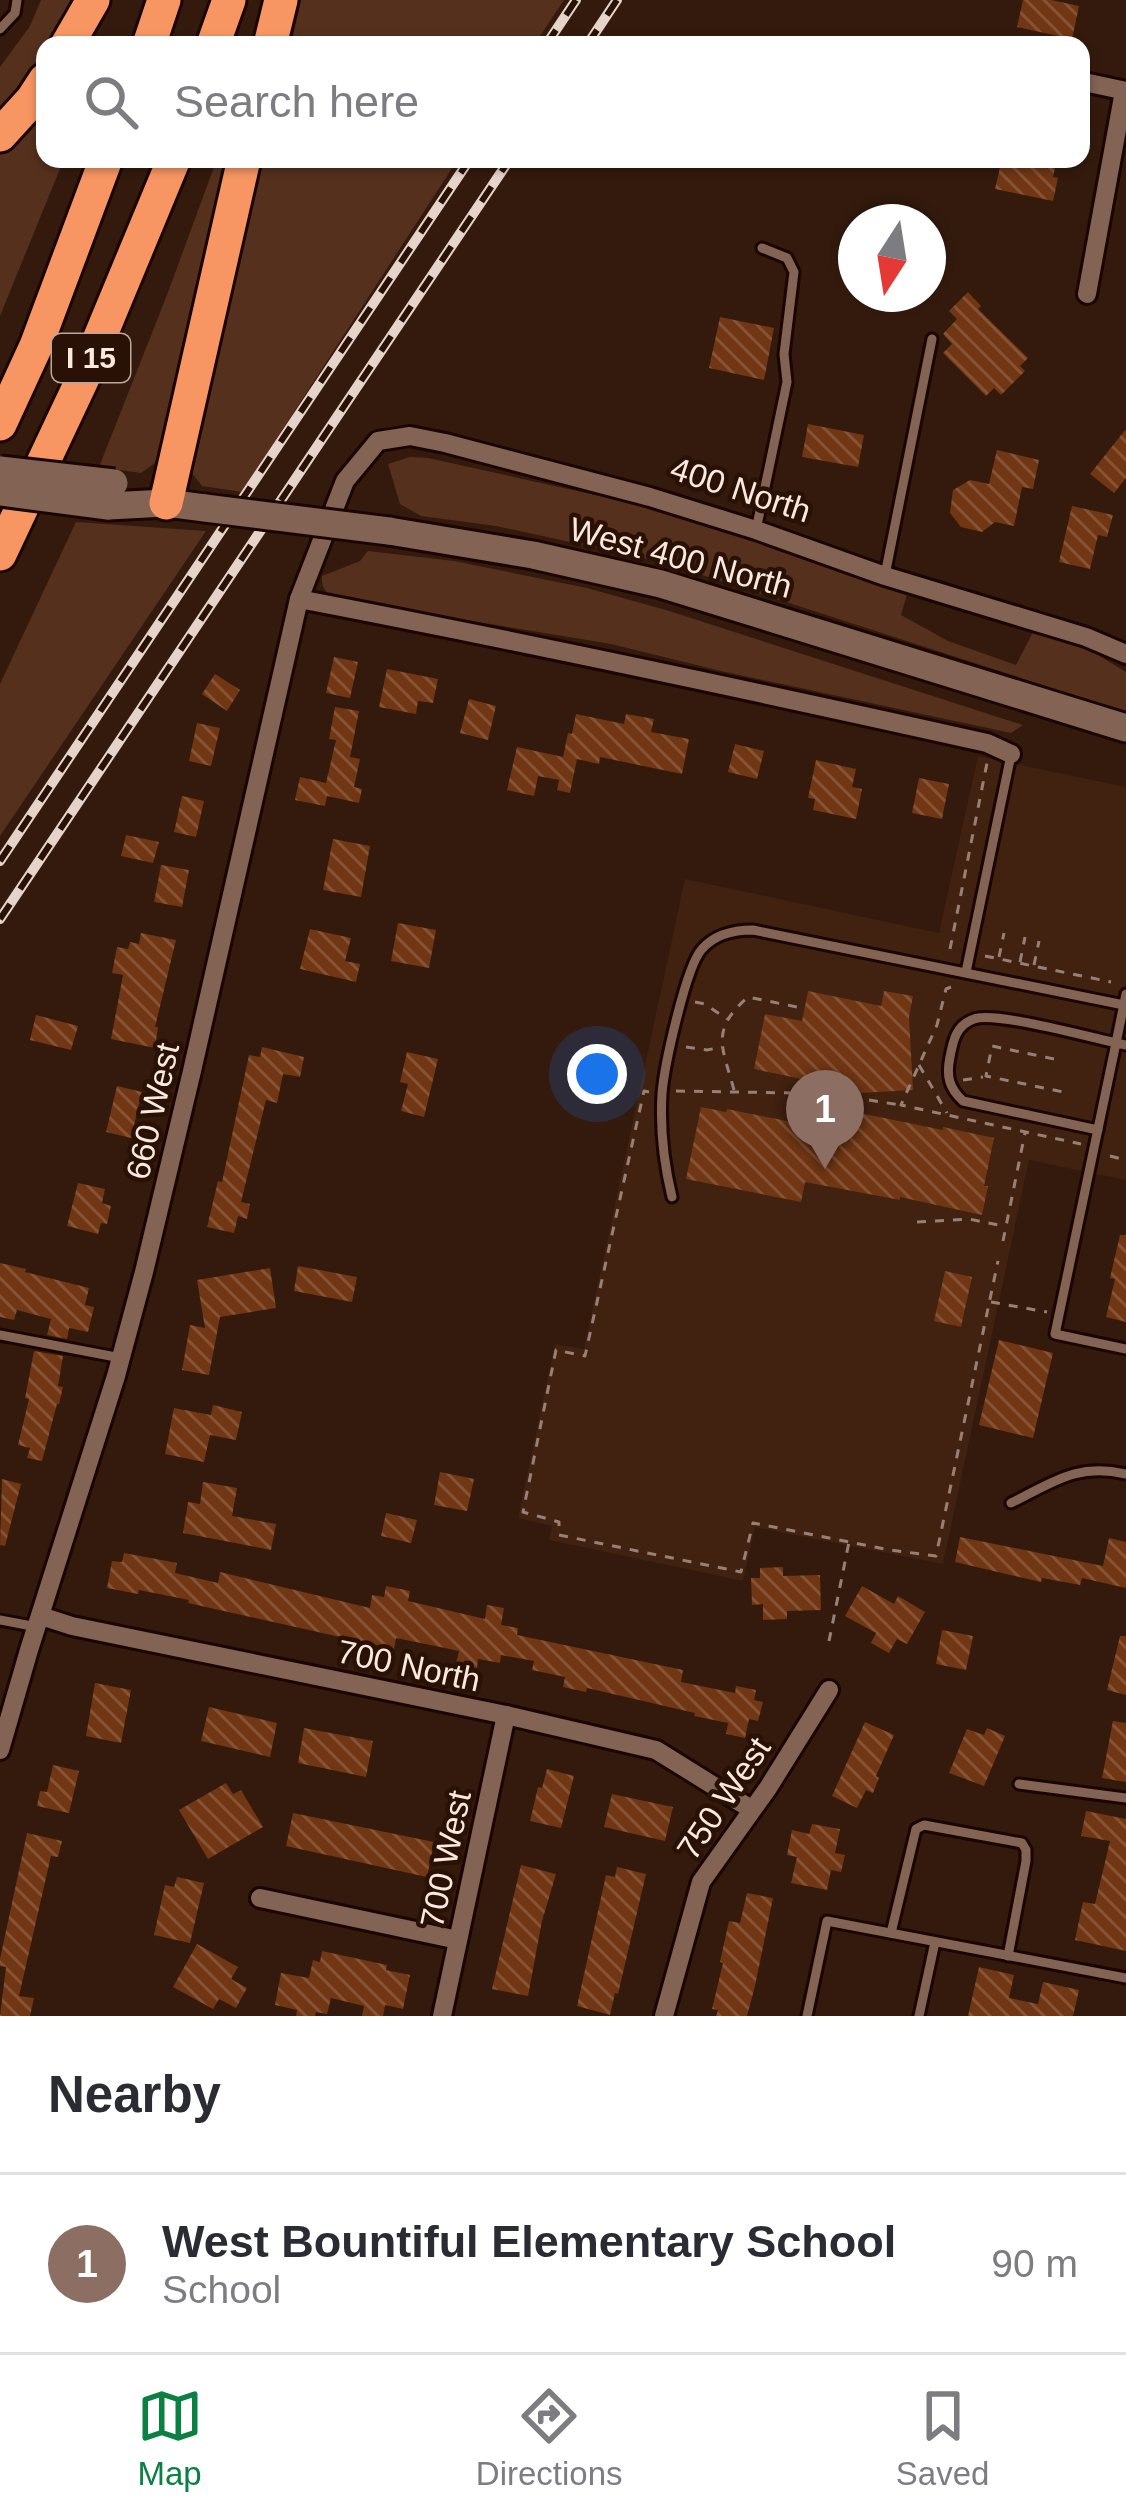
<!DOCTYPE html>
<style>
:root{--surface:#fff;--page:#f7f7f7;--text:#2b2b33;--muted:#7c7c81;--line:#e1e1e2;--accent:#0b8043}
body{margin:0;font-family:Helvetica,sans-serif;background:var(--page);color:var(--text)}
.compass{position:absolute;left:838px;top:204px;width:108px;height:108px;border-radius:50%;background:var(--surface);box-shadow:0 3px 9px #0004;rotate:192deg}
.you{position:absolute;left:597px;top:1074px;width:42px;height:42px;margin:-30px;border:9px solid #fff;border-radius:50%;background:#1a73e8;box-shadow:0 0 0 18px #1a73e833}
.badge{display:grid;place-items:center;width:78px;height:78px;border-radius:50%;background:var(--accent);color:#fff;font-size:39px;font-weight:700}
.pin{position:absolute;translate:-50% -99px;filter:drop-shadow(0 3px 6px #0008)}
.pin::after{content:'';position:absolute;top:63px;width:42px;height:36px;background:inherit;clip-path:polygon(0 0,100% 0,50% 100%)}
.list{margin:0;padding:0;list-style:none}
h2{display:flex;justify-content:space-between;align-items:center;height:156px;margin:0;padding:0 48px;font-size:51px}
h2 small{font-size:39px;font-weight:400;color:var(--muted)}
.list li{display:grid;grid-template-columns:78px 1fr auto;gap:36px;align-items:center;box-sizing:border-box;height:180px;padding:0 48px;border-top:3px solid var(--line)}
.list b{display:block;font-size:45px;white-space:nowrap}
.list p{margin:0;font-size:39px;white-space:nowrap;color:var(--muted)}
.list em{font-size:39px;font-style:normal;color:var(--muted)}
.icon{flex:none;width:66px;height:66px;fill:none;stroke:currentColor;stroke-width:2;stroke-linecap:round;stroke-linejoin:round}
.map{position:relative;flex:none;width:1126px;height:2016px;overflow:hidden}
.search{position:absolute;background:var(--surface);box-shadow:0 3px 9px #0004;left:36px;right:36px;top:36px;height:132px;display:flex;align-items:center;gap:30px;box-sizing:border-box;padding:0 42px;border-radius:24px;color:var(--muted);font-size:45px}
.sheet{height:336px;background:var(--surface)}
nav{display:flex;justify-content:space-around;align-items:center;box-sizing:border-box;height:168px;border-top:3px solid var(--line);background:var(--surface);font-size:33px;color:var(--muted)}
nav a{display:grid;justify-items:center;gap:6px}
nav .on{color:var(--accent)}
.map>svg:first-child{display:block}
.built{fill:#412110}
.green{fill:#55301d}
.building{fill:url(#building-back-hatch)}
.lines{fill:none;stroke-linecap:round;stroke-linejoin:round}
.lane-casing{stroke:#1a0500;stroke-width:15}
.street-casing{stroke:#1a0500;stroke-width:24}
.secondary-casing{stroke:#1a0500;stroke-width:33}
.highway-casing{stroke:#1a0500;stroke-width:39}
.path{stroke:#978176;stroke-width:3;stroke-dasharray:9 9;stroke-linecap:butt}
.lane{stroke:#826354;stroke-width:9}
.street{stroke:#826354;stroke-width:18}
.secondary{stroke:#826354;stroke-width:27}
.highway{stroke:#f89663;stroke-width:33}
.rail-casing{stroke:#e6d3ca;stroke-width:10}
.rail{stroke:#291105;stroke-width:6;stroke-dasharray:18;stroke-linecap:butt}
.secondary-bridge-casing{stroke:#1a0500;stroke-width:33;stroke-linecap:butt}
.secondary-bridge{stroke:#826354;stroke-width:27}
.labels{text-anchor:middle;stroke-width:9;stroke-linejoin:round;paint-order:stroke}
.shield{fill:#291105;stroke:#bca89e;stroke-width:3}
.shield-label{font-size:30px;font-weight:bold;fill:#fbe9e0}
.street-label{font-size:33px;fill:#fbe9e0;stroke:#291105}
</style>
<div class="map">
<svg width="1126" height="2016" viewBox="0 0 1126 2016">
<defs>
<pattern id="building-back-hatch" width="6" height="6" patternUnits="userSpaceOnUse" patternTransform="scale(3)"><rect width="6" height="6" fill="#713613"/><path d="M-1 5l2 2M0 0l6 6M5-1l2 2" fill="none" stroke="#865335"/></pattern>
</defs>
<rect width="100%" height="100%" fill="#331a0d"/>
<path class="built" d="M978,756L1126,787V1180L1029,1160L943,1564L755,1527L743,1581L549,1540L552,1526L518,1518L555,1344L584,1349L685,879L939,933Z"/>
<g class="green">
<path d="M41,0H82L56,45H45V65L0,124V67L30,26Z"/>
<path d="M301,0H564L534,45H291Z"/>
<path d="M45,105V159H64L0,316V155L30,125Z"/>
<path d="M217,159H231L178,364L159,460L141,473L99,467L167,295Z"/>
<path d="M264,159H458L242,492L202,486L191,472V463Z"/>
<path d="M410,457L428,458L677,513L908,591L901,615L948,641L1016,665L1033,632L1088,649L1126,672V712L662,562L496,526L421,516L400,504L388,464Z"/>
<path d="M76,522L206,531L0,836V684Z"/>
<path d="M368,551L454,561L587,588L666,610L1023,725L1011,733L721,671L611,644L356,602C339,598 320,597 322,576L360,561Z"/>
</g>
<g class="building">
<path d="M1023,0H1051L1079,6L1072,39L1017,27Z"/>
<path d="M1027,159H1057L1053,177L1058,178L1053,201L995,189L1001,163L1025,168Z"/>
<path d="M968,292L981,306L978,309L1028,358L1020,366L1025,371L1001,395L994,388L986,396L943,353L952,344L943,334L957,319L949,311Z"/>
<path d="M720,317L774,328L764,380L709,368Z"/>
<path d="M808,424L864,435L858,467L802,457Z"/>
<path d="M1126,429V478L1114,493L1090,474Z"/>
<path d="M997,450L1039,460L1033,489L1022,487L1014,526L995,522L982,532L961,527L950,513L953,490L970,480L989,484Z"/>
<path d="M1072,506L1113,515L1107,537L1098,535L1090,569L1059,562Z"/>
<path d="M334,657L358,662L350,698L326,693Z"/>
<path d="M387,669L438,679L433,703L418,701L416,714L379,707Z"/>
<path d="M215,674L240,690L227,711L202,694Z"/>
<path d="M469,699L496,706L488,740L460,733Z"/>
<path d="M335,707L359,711L350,757L360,759L354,787L362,789L359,803L327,796L325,806L295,800L300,777L326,783L336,740L329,739Z"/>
<path d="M576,714L624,724L626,714L654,719L651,732L689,739L682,774L600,757L599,764L577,759L570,793L557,790L559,780L538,776L534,796L507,790L517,747L563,757L568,733L572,734Z"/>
<path d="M197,723L220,728L211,766L189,761Z"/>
<path d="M735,744L764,751L757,779L728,772Z"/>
<path d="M816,760L856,769L852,787L862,789L856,819L813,810L815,799L808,798Z"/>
<path d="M919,778L949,784L942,819L912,813Z"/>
<path d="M182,796L204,801L196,837L174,832Z"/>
<path d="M126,835L159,842L153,863L121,856Z"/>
<path d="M333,839L370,846L361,897L323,890Z"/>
<path d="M161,865L189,870L182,907L154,902Z"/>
<path d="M398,923L436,930L429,968L391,961Z"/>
<path d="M310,929L351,938L345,961L360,964L356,982L300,969Z"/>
<path d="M141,933L176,940L155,1027H158L155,1048L111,1039L123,975L112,973L117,947L128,949L130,942L139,944Z"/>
<path d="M808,991L881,1006L884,991L913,996L909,1017L913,1090L808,1096L811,1081L754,1069L765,1014L802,1021Z"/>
<path d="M36,1015L78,1026L71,1050L30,1040Z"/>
<path d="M262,1047L304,1057L300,1077L283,1074L277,1103L266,1100L241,1202L250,1204L247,1219L238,1216L234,1233L207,1227L218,1181L222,1182L249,1055L260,1057Z"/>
<path d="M407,1052L438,1059L424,1117L401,1111L408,1084L400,1082Z"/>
<path d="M117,1086L142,1092L131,1138L106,1132Z"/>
<path d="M806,1102L943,1130V1127L994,1138L984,1186H988L982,1215L900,1197V1200L805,1182L801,1202L686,1179L701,1107L726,1112L727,1109L802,1124Z"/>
<path d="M78,1183L105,1189L102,1203L111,1206L107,1224L101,1223L98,1234L67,1226Z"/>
<path d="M1120,1235H1126V1322L1106,1317L1115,1279L1110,1278Z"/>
<path d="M0,1263L26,1269L25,1272L89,1288L85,1305L94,1307L88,1332L69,1328L67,1339L47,1335L51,1319L17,1310L14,1320L0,1317Z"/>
<path d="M298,1266L357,1277L352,1302L294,1291Z"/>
<path d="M270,1268L276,1308L220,1317L209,1375L182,1370L190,1325L205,1328L197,1280Z"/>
<path d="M945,1271L972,1277L961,1327L934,1321Z"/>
<path d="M999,1340L1053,1353L1033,1438L979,1425Z"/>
<path d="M34,1351L63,1356L58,1386L63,1387L59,1404H57L42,1461L27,1458L30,1448L18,1445L29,1399L25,1398Z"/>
<path d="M213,1405L242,1412L236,1440L210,1435L204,1462L165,1454L174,1408L211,1415Z"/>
<path d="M440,1472L474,1479L467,1511L434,1505Z"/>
<path d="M2,1479L21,1484L5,1546L0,1545Z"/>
<path d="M203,1482L237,1488L232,1516L276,1524L271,1550L183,1533L188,1502L200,1504Z"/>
<path d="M386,1513L417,1520L411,1543L381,1536Z"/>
<path d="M960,1537L1103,1566L1109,1538L1126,1542V1588L1082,1578L1080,1585L1042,1578L1041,1582L955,1562Z"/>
<path d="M124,1553L177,1563L175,1573L218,1583L220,1572L370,1608L372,1595L384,1597L386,1586L410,1591L408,1601L485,1619L487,1605L504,1608L501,1625L518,1628L517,1635L683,1670L681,1682L735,1693L736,1686L756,1690L754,1700L763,1702L758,1721L749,1719L745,1738L726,1734L728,1723L694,1716L695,1713L587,1688L586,1692L563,1687L565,1677L532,1670L534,1661L501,1655L500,1663L478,1659L477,1668L456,1664L459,1651L445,1648L396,1638L394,1649L188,1603L189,1600L139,1590L138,1594L107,1588L112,1561L122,1562Z"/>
<path d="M783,1567V1576L820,1575L821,1610L787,1611V1619L763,1620V1604L752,1605L751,1578H760V1568Z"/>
<path d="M862,1586L894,1604L898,1596L925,1612L907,1644L897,1639L889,1653L871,1643L876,1633L845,1616Z"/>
<path d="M942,1630L973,1636L966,1670L936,1664Z"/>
<path d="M1120,1636H1126V1695L1107,1690Z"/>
<path d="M95,1683L131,1690L121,1743L86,1736Z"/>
<path d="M209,1707L277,1723L270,1757L201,1741Z"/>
<path d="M1113,1721L1126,1723V1782L1102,1778Z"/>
<path d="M865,1722L894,1735L876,1776L879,1778L873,1793L866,1790L857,1808L832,1796Z"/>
<path d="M304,1728L373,1741L366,1777L298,1763Z"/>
<path d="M987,1728L1005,1736L984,1786L949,1773L967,1729L984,1735Z"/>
<path d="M53,1765L79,1771L69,1813L37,1806L40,1791L47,1792Z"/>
<path d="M547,1769L574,1776L561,1828L530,1821L538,1787L542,1788Z"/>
<path d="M226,1783L233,1794L241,1790L263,1827L208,1859L179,1810Z"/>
<path d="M612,1794L673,1807L665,1841L604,1827Z"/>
<path d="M1086,1811L1126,1819V1951L1075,1940L1083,1902L1095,1904L1110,1841L1081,1836Z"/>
<path d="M293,1813L434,1842L427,1877L286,1846Z"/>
<path d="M812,1824L840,1829L835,1853L845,1855L841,1872L831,1870L827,1890L791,1883L797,1857L787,1855L792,1830L809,1834Z"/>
<path d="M27,1833L62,1841L58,1857L51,1856L19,1996L34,1998L30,2016H0L6,1967L0,1966V1959Z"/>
<path d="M521,1865L556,1874L542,1921L528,1996L492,1989Z"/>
<path d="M617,1867L646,1874L618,1994L615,1993L610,2015L577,2006L606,1875L615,1877Z"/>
<path d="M177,1877L204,1883L190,1943L154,1935L165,1885L174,1887Z"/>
<path d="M747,1893L773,1898L755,1986L747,2016H716L718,2010L712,2009L723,1963L720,1962L729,1921L740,1923Z"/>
<path d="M197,1944L238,1967L231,1979L247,1988L236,2008L219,1999L213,2009L173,1987Z"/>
<path d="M322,1951L387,1965L386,1970L410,1975L403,2009L385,2005L383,2016H362L364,2006L331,1998L327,2014L316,2012L315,2016H296L297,2010L275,2005L281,1973L309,1978L313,1960L320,1962Z"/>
<path d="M979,1967L1014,1975L1009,1998L1038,2004L1043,1982L1079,1990L1073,2016H968Z"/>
</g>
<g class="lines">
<g class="lane-casing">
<g id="lane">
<path d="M0,29L15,13L17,0"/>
<path d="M756,530L787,382L784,354L794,272L787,258L762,248"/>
<path d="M885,575L932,339"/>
<path d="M966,972L1011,755"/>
<path d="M1126,1045L1116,1043L1055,1334L1126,1349"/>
<path d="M1098,1130L963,1101C949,1088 946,1076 950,1057C953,1041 956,1025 974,1019C994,1011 1089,1037 1116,1043L1126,994"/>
<path d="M672,1197C664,1164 660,1127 662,1094C664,1067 686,966 702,949C715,934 734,930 753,930L1124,1005"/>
<path d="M0,1335L121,1358"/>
<path d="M1011,1503C1054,1482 1076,1463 1126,1474"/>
<path d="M0,1620L37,1627"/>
<path d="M1019,1784L1126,1798"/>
<path d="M891,1933L916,1829L924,1825L1022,1843L1026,1850V1861L1008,1956"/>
<path d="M807,2016L827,1921L1126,1978"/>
<path d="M919,2016L935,1942"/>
</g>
</g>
<g class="street-casing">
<g id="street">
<path d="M1084,82L1126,91"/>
<path d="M1087,294L1124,91"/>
<path d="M299,599C529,643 758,692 987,743L1011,754"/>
<path d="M41,1616L72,1626L506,1715L656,1750L751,1809"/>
<path d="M0,1750L29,1650L116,1376L144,1272L192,1071L299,599L345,481L378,441L410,436L445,443L650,497L756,530L885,576L1086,637L1126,654"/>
<path d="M260,1898L458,1940"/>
<path d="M442,2016L506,1715"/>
<path d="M664,2016L701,1882L768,1788L829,1690"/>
</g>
</g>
<g class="secondary-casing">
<g id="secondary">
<path d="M108,506L166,503L205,508"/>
<path d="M389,531L533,555L661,584L1126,728"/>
</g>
</g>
<g class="highway-casing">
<g id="highway">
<path d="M67,45L93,0"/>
<path d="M149,45L164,0"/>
<path d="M213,45L229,0"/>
<path d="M270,45L281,0"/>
<path d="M0,135L32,100L45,80"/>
<path d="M0,424L36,346L106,159"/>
<path d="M166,503L244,159"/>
<path d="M0,554L83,378L174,159"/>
</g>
</g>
<g class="path">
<path d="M950,949L987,763"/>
<path d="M985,956L1111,982"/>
<path d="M999,957L1004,933"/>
<path d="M1020,962L1025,937"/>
<path d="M1034,965L1039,941"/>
<path d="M951,987L946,989L937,1025L901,1105L1081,1144"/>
<path d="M695,1002L705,1004L727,1019"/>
<path d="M686,1047L707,1050L722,1047"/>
<path d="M1054,1059L992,1046L986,1076L1068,1093"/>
<path d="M919,1065L947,1113"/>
<path d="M963,1080L983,1077"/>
<path d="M734,1090C723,1048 709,1031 748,997L802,1008"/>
<path d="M676,1091L796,1093"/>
<path d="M649,1092L644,1091L585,1356L556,1350L523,1512L559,1522V1535L741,1572L753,1523L890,1550L936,1556L998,1261"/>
<path d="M869,1100L900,1105"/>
<path d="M1110,1156L1126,1160"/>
<path d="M917,1222L969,1219L1003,1226"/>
<path d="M1003,1241L1025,1133"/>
<path d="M991,1302L1047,1312"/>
<path d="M829,1641L849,1542"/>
</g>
<use href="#lane" class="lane"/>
<use href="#street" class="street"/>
<use href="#secondary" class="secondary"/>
<use href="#highway" class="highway"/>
<g class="rail-casing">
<g id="rail">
<path d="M546,45L576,0"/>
<path d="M587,45L617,0"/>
<path d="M0,861L470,159"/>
<path d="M0,919L510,159"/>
</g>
</g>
<use href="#rail" class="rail"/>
<g class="secondary-bridge-casing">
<g id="secondary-bridge">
<path d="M0,470L114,483"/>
<path d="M0,492L108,506"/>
<path d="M205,508L389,531"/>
</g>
</g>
<use href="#secondary-bridge" class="secondary-bridge"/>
</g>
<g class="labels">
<rect class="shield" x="52" y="334" width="78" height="48" rx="9"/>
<g class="shield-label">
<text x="91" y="368">I 15</text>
</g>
<g class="street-label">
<text transform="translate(741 489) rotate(18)" y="12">400 North</text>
<text transform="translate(681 557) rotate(15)" y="12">West 400 North</text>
<text transform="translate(152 1111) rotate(-77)" y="12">660 West</text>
<text transform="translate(409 1665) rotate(12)" y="12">700 North</text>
<text transform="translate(723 1798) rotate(-56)" y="12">750 West</text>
<text transform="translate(445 1859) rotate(-78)" y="12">700 West</text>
</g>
</g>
</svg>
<svg class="compass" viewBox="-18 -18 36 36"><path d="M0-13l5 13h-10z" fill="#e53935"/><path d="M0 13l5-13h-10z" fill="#7c7c81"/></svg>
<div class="you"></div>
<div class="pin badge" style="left:825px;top:1169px;background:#8d6e63">1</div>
<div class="search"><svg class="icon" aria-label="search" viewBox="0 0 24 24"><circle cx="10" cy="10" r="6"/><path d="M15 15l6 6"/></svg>Search here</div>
</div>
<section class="sheet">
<h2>Nearby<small></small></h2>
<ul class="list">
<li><span class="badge" style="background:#8d6e63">1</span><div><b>West Bountiful Elementary School</b><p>School</p></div><em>90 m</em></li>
</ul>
</section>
<nav>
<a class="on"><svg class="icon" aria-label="map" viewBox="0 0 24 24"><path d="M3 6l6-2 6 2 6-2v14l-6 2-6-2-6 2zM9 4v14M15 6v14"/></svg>Map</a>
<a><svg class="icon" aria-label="directions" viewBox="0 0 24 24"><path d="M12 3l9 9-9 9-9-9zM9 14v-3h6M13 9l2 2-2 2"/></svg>Directions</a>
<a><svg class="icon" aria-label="saved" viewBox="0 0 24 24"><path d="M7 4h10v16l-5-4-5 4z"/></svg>Saved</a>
</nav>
